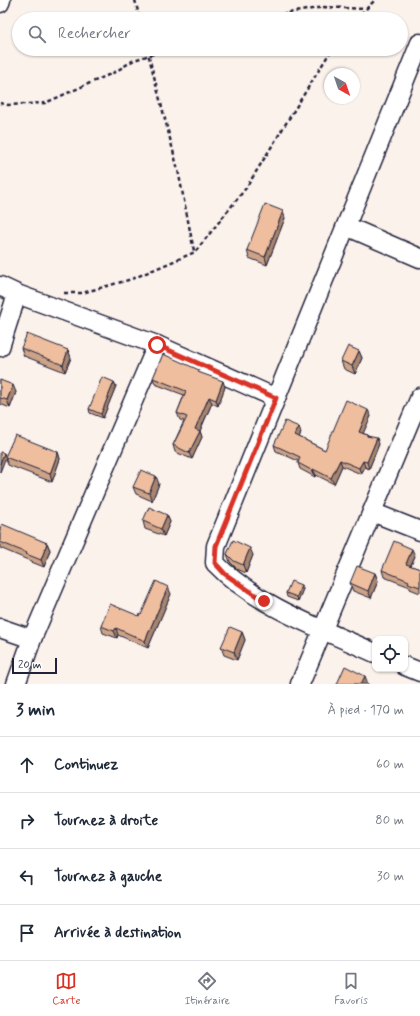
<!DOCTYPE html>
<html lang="fr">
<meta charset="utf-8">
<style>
:root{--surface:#fff;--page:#f6f6f7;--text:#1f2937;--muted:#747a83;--line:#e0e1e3;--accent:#d93025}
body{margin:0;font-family:Mynerve,sans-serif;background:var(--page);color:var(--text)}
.controls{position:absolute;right:12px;bottom:12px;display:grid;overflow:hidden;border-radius:8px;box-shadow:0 1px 3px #0004}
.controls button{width:36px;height:36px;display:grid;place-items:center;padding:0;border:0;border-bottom:1px solid var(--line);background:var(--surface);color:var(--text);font:20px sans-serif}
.compass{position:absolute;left:324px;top:68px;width:36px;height:36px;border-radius:50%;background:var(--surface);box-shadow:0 1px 3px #0004;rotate:140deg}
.scale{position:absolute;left:12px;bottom:10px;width:45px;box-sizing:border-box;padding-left:4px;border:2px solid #22223b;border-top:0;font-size:11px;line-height:14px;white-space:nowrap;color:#22223b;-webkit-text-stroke:3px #fff;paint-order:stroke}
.stop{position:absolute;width:12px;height:12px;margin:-9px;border:3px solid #d93025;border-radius:50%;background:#fff}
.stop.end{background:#d93025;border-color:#fff;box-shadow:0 1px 4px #0008}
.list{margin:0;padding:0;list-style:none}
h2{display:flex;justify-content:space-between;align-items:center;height:52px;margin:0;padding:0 16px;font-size:17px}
h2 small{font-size:13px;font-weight:400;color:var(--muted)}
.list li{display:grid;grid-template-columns:26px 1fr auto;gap:12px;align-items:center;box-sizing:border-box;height:56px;padding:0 16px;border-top:1px solid var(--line)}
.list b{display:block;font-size:15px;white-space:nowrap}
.list em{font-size:13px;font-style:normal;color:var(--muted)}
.icon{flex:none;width:22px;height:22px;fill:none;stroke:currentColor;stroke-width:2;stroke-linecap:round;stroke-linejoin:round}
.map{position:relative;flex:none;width:420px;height:684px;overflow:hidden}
.search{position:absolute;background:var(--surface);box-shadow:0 1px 3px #0004;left:12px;right:12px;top:12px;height:44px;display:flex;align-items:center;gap:10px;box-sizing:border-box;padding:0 14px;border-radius:22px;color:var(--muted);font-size:15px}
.sheet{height:276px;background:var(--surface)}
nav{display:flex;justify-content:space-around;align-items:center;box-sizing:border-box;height:56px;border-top:1px solid var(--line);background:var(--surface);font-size:11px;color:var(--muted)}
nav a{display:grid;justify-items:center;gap:2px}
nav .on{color:var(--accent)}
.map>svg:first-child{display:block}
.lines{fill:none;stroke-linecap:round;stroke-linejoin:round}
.minor-casing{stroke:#22223b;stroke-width:21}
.path{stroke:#22223b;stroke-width:2.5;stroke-dasharray:4 3;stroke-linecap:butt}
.minor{stroke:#fff;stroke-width:18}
.wall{fill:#cda388;stroke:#22223b}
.shaded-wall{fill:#a7856f;stroke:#22223b}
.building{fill:#eebe9e;stroke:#22223b}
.route{stroke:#d93025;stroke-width:5}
</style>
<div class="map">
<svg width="420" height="684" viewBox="0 0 420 684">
<rect width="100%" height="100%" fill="#fcf2ec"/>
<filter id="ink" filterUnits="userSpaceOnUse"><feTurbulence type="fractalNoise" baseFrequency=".025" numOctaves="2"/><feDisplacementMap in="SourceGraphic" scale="8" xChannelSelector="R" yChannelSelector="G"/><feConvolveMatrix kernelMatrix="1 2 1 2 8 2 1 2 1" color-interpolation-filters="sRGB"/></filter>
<g filter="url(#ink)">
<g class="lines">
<g class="minor-casing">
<g id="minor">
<path d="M0,3L1,0"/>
<path d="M346,226L420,258"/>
<path d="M0,286L17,294L157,345L276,398"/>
<path d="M0,347L17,294"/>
<path d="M372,512L420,531"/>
<path d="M0,628L32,639L16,684"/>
<path d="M32,639L157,345"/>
<path d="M375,653C322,629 255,605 215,563L216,546L420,43"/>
<path d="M405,666L420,672"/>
<path d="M300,684L420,397"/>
</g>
</g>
<g class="path">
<path d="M135,0L140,19"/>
<path d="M240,19L271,16L324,7L365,9"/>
<path d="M356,19L375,0"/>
<path d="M147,49L178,170L194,251"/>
<path d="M0,103L8,105L45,103L115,72L134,60L169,49"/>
<path d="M64,293H82L132,279L195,252L246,188L332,49"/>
</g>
<use href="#minor" class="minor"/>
</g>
<g class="wall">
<path d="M285,218L267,265L249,258L247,250Z"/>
<path d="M21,348L68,350L71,358L65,372L24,356Z"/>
<path d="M359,351L362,358L355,374L344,369L341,361Z"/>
<path d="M200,373L225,387L218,406L212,403L200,431L202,437L192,459L175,452L173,445L184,421L180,420L177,413L184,395L155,384L153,378Z"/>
<path d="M0,380L16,392L10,408L0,404Z"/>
<path d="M114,382L116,386L103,418L90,413L89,409Z"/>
<path d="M371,416L363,433L367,435L368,436L379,444L369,469L365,467L361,474L342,466L334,484L316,475L315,477L300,469L298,463V461L276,451L274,445L299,427L301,433L299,437L325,450Z"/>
<path d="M58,452L60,459L52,482L8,465L5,457L0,472L4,453L5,457Z"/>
<path d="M159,484L152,501L136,494L133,487Z"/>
<path d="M167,515L170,522L164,536L145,529L143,521Z"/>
<path d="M0,528L47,543L50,550L44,567L29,561L28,560L0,548Z"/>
<path d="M227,554L253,555L246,573L237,569L230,562Z"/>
<path d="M415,556L411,566L420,569V593L410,589V587L384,577L382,570Z"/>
<path d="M375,573L378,581L371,598L353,591L350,583Z"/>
<path d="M301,585L303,589L298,601L287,597L286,593Z"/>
<path d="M171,594L148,648L118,635L117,638L103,633L101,626L139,616Z"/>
<path d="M242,632L245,640L237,660L224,655L221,647Z"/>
</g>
<g class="shaded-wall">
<path d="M283,211L285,218L267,265L265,257Z"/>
<path d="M68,350L71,358L65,372L63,365Z"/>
<path d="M359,351L362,358L355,374L352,366Z"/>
<path d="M223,381L225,387L218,406L216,400Z"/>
<path d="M114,382L116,386L103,418L101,414Z"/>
<path d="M13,385L16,392L10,408L7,400Z"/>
<path d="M209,397L212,403L198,435L195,429Z"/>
<path d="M368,410L371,416L361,438L359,432Z"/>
<path d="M299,427L301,433L297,441L295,435Z"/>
<path d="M200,431L202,437L192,459L189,453Z"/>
<path d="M377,438L379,444L369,469L367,462Z"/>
<path d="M58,452L60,459L52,482L50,474Z"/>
<path d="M4,453L6,457L0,472V464Z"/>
<path d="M340,460L342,466L334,484L331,478Z"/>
<path d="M363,461L365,467L361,474L359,468Z"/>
<path d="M313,469L316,475L315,477L313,471Z"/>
<path d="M156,476L159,484L152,501L149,493Z"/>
<path d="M167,515L170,522L164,536L161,529Z"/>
<path d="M47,543L50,550L44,567L41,560Z"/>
<path d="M250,548L253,555L246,573L243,565Z"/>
<path d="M412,549L415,556L408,571L406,564Z"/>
<path d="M375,573L378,581L371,598L368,591Z"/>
<path d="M301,585L303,589L298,601L297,597Z"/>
<path d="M168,587L171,594L148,648L145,641Z"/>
<path d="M116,628L118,635L117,638L114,631Z"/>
<path d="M242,632L245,640L237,660L234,652Z"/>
<path d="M365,676L368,684H361Z"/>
</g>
<g class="building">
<path d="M265,204L283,211L265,257L247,250Z"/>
<path d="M27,334L68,350L63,365L21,348Z"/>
<path d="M348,346L359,351L352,366L341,361Z"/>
<path d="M163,354L199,370L198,372L223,381L216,400L209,397L195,429L200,431L189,453L173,445L187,417L177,413L186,391L153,378Z"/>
<path d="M102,377L114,382L101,414L89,409Z"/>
<path d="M0,380L13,385L7,400L0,398Z"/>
<path d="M346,400L368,410L359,432L367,435V436L377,438L367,462L363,461L359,468L340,460L331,478L313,469V471L298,463L300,457L274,445L285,421L299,427L295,435L325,450Z"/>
<path d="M15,435L58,452L50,474L5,457Z"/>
<path d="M0,452L4,453L0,464Z"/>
<path d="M141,470L156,476L149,493L133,487Z"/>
<path d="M149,507L167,515L161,529L143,521Z"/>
<path d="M2,524L47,543L41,560L26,554L27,553L0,542V528Z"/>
<path d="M233,540L250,548L243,565L234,561L227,554Z"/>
<path d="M394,541L412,549L406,564L420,569V587L408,583L409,581L382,570Z"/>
<path d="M357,566L375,573L368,591L350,583Z"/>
<path d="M156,581L168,587L145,641L116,628L114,631L101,626L110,604L139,616L140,614L141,615Z"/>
<path d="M291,581L301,585L297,597L286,593Z"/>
<path d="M230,627L242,632L234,652L221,647Z"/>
<path d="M345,666L365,676L361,684H337Z"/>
</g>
</g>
<g class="lines" filter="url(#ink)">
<path class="route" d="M157,345L276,398L216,546L215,563L225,574L264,601"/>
</g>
</svg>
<div class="controls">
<button><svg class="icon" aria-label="locate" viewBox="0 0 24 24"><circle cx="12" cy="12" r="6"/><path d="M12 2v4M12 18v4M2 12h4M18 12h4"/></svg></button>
</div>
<svg class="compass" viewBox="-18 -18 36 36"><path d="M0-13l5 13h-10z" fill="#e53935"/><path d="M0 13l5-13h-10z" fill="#747a83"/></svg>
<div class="scale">20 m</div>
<div class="stop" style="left:157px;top:345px"></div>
<div class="stop end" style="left:264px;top:601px"></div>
<div class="search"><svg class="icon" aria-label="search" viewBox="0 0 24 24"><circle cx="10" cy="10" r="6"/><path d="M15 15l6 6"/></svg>Rechercher</div>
</div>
<section class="sheet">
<h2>3 min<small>À pied · 170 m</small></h2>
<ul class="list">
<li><svg class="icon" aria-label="ahead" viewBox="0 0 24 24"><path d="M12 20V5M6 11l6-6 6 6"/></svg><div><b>Continuez</b></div><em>60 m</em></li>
<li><svg class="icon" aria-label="right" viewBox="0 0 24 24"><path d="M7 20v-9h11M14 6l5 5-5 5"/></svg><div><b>Tournez à droite</b></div><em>80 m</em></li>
<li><svg class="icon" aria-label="left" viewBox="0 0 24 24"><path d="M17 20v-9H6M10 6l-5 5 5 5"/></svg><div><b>Tournez à gauche</b></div><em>30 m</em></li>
<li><svg class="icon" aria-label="arrive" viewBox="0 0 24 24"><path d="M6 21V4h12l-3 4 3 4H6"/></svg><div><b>Arrivée à destination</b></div></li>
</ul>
</section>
<nav>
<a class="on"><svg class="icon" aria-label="map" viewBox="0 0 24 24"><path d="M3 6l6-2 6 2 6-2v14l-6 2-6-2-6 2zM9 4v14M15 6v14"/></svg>Carte</a>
<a><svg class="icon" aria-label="directions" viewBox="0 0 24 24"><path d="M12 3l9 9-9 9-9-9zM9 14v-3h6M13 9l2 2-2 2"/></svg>Itinéraire</a>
<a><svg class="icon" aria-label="saved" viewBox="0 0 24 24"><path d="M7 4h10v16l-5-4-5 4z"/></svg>Favoris</a>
</nav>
